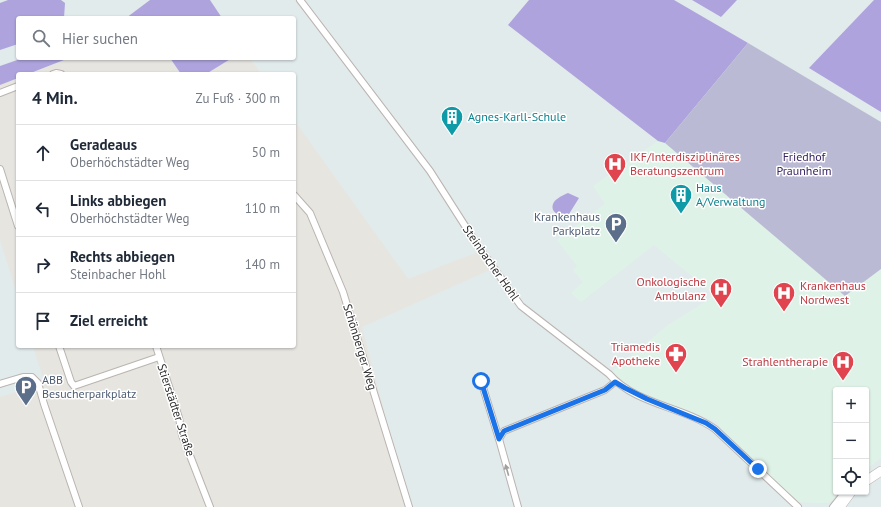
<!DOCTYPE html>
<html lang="de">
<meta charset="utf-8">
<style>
:root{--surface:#fff;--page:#f2f2f3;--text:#1f2937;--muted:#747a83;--line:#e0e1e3}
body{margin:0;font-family:"PT Sans",sans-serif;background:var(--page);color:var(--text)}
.controls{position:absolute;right:12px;bottom:12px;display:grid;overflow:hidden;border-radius:4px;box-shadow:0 1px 3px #0004}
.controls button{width:36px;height:36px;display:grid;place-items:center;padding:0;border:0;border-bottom:1px solid var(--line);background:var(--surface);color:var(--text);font:20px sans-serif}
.stop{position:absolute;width:12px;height:12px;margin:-9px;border:3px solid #1a73e8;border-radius:50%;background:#fff}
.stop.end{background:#1a73e8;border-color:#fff;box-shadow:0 1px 4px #0008}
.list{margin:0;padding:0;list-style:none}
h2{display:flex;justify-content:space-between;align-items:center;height:52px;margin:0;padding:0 16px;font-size:17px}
h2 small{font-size:13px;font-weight:400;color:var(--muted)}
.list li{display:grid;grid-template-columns:26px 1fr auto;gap:12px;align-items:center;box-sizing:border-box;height:56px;padding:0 16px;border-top:1px solid var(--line)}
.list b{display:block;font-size:15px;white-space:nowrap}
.list p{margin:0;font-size:13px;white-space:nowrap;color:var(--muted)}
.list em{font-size:13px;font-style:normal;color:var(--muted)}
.icon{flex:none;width:22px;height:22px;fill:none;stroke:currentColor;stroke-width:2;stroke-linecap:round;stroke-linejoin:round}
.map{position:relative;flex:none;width:881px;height:507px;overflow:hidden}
.search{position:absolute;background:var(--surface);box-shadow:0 1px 3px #0004;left:16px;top:16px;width:280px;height:44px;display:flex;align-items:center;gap:10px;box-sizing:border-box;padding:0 14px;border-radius:4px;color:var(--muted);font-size:15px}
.panel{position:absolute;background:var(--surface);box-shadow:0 1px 3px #0004;left:16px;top:72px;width:280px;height:276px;border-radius:4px}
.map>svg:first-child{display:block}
.industrial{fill:#e6e5e0}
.medical{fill:#dff2e8}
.green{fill:#aea3dd}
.cemetery{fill:#bbbad4}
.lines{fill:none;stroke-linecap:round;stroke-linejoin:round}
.minor-casing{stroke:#bbb4b1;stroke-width:8}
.secondary-casing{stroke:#bbb4b1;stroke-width:10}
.minor{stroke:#fff;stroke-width:6}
.secondary{stroke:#fff;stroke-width:9}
.oneway{fill:#a0a0a0}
.route{stroke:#1a73e8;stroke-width:5}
.labels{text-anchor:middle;stroke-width:3;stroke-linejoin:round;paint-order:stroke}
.culture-label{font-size:12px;fill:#0d838f;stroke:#fff;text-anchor:start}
.health-label{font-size:12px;fill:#be3a42;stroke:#fff;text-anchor:end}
.park-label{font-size:12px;fill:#372363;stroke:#fff}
.service-label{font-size:12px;fill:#4e5e75;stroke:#fff;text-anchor:end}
.street-label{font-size:12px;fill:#2d2d2d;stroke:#fff}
</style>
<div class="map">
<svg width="881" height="507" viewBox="0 0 881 507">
<rect width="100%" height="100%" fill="#e1ebec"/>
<g class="industrial">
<path d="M69,58H169L181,74H28Z"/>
<path d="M232,58H250L261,74H206Z"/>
<path d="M18,78V298L0,239V85Z"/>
<path d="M294,120L408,279L481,251L492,269L362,327L409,507H0V397L45,384L33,346H294Z"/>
</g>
<path class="medical" d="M658,141L665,143L845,296L881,269V458L866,470V390H836V492H840L828,503H816L797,502L726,436L717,422L661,401L639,391L631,387L611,372L668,325L708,300L711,296V292L654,245L581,302L571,293L583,282L573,270L577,266L557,240L605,204L593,186Z"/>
<g class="green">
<path d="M8,0H61L65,3L64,18H18V44L0,50V3Z"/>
<path d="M150,0H210L222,18H126Z"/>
<path d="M529,0H674L748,43L665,143L658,141L508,25Z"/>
<path d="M692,0H737L721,17Z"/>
<path d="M874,0H881V112L809,68Z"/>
<path d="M23,58H69L28,74H18V78L0,85V66Z"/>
<path d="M170,58H232L206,74H181Z"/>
<path d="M568,193L579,198L569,214C561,218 548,212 554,202C557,198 563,195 568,193Z"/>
</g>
<path class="cemetery" d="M748,43L881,122V269L845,296L665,143Z"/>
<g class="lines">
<g class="minor-casing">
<g id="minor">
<path d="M300,0L430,171L476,243L521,306L609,374C636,405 682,406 715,429L798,507"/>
<path d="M53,74L56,73L61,74"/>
<path d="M0,93L18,86"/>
<path d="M0,169L18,226"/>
<path d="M294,195L310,213L343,292L409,507"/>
<path d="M59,346L71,382L74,386L159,357"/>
<path d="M156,346L179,418L182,435L210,507"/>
<path d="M481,381L499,439"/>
<path d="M0,384L23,377H32L38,383L44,404L79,507"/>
<path d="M518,507L499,439L504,431L605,390L615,382"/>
<path d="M833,507L841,497L848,494"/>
</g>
</g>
<g class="secondary-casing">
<g id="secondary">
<path d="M866,481L881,471"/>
<path d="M840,507L851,492"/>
</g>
</g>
<use href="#minor" class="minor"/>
<use href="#secondary" class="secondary"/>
</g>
<defs><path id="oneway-solid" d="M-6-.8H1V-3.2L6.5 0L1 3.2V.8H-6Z"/></defs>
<use class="oneway" href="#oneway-solid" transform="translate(507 470) rotate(-106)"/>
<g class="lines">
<path class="route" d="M481,381L499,439L504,431L605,390L615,382L625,388L647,399L706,423L715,429L758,469"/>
</g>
<defs>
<g id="building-pin" transform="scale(1.15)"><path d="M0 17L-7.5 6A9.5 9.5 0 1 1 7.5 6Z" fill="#0f9aa8" stroke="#fff"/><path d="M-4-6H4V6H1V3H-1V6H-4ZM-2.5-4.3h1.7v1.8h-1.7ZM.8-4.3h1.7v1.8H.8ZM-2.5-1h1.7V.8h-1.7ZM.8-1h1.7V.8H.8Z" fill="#fff"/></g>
<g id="hospital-pin" transform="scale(1.15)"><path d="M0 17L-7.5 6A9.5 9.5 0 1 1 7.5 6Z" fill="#e0444e" stroke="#fff"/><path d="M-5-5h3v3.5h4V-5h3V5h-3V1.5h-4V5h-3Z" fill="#fff"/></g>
<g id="parking-pin" transform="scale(1.15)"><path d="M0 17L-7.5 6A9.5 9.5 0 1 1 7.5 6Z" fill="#5c6f8a" stroke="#fff"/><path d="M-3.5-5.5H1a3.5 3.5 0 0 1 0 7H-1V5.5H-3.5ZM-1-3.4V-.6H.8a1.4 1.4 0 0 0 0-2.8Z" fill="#fff"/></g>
<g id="pharmacy-pin" transform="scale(1.15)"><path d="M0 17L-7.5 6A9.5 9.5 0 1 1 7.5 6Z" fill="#e0444e" stroke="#fff"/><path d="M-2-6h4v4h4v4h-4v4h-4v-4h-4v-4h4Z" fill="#fff"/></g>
</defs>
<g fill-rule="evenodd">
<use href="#building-pin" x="452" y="117"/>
<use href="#hospital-pin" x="615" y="164"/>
<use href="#building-pin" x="681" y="195"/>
<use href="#parking-pin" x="616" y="224"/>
<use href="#hospital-pin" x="721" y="289"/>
<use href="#hospital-pin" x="784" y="293"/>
<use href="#pharmacy-pin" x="676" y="354"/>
<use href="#hospital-pin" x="843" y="362"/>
<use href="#parking-pin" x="26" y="387"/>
</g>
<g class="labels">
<g class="culture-label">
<text x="468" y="121">Agnes-Karll-Schule</text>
<text x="696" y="192">Haus<tspan x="696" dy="14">A/Verwaltung</tspan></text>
</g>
<g class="health-label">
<text x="630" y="161" text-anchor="start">IKF/Interdisziplinäres<tspan x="630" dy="14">Beratungszentrum</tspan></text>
<text x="706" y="286">Onkologische<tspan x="706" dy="14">Ambulanz</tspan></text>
<text x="800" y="290" text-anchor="start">Krankenhaus<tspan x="800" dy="14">Nordwest</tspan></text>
<text x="660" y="351">Triamedis<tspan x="660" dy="14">Apotheke</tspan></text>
<text x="828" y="366">Strahlentherapie</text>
</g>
<g class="park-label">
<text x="804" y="161">Friedhof<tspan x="804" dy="14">Praunheim</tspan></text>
</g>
<g class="service-label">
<text x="600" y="221">Krankenhaus<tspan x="600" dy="14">Parkplatz</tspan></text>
<text x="42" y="384" text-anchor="start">ABB<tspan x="42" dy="14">Besucherparkplatz</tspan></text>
</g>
<g class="street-label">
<text transform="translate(491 263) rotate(55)" y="4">Steinbacher Hohl</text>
<text transform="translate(360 347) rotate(73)" y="4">Schönberger Weg</text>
<text transform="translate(176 410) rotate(72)" y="4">Stierstädter Straße</text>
</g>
</g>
</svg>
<div class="controls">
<button>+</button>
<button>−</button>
<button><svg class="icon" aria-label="locate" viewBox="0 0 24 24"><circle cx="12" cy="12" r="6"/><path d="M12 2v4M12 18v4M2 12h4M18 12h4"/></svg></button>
</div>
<div class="stop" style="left:481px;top:381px"></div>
<div class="stop end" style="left:758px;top:469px"></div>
<div class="search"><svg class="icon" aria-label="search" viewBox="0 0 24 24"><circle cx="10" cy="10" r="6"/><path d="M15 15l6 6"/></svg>Hier suchen</div>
<section class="panel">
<h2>4 Min.<small>Zu Fuß · 300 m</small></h2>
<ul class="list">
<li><svg class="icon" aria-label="ahead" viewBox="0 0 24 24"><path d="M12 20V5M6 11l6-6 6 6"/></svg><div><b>Geradeaus</b><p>Oberhöchstädter Weg</p></div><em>50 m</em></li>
<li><svg class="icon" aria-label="left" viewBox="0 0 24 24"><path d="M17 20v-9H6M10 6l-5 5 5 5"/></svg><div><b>Links abbiegen</b><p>Oberhöchstädter Weg</p></div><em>110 m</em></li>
<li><svg class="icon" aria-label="right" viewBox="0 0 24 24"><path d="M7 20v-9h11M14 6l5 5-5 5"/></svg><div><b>Rechts abbiegen</b><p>Steinbacher Hohl</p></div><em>140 m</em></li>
<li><svg class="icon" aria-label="arrive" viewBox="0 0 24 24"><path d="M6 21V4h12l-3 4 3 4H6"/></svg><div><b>Ziel erreicht</b></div></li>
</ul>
</section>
</div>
